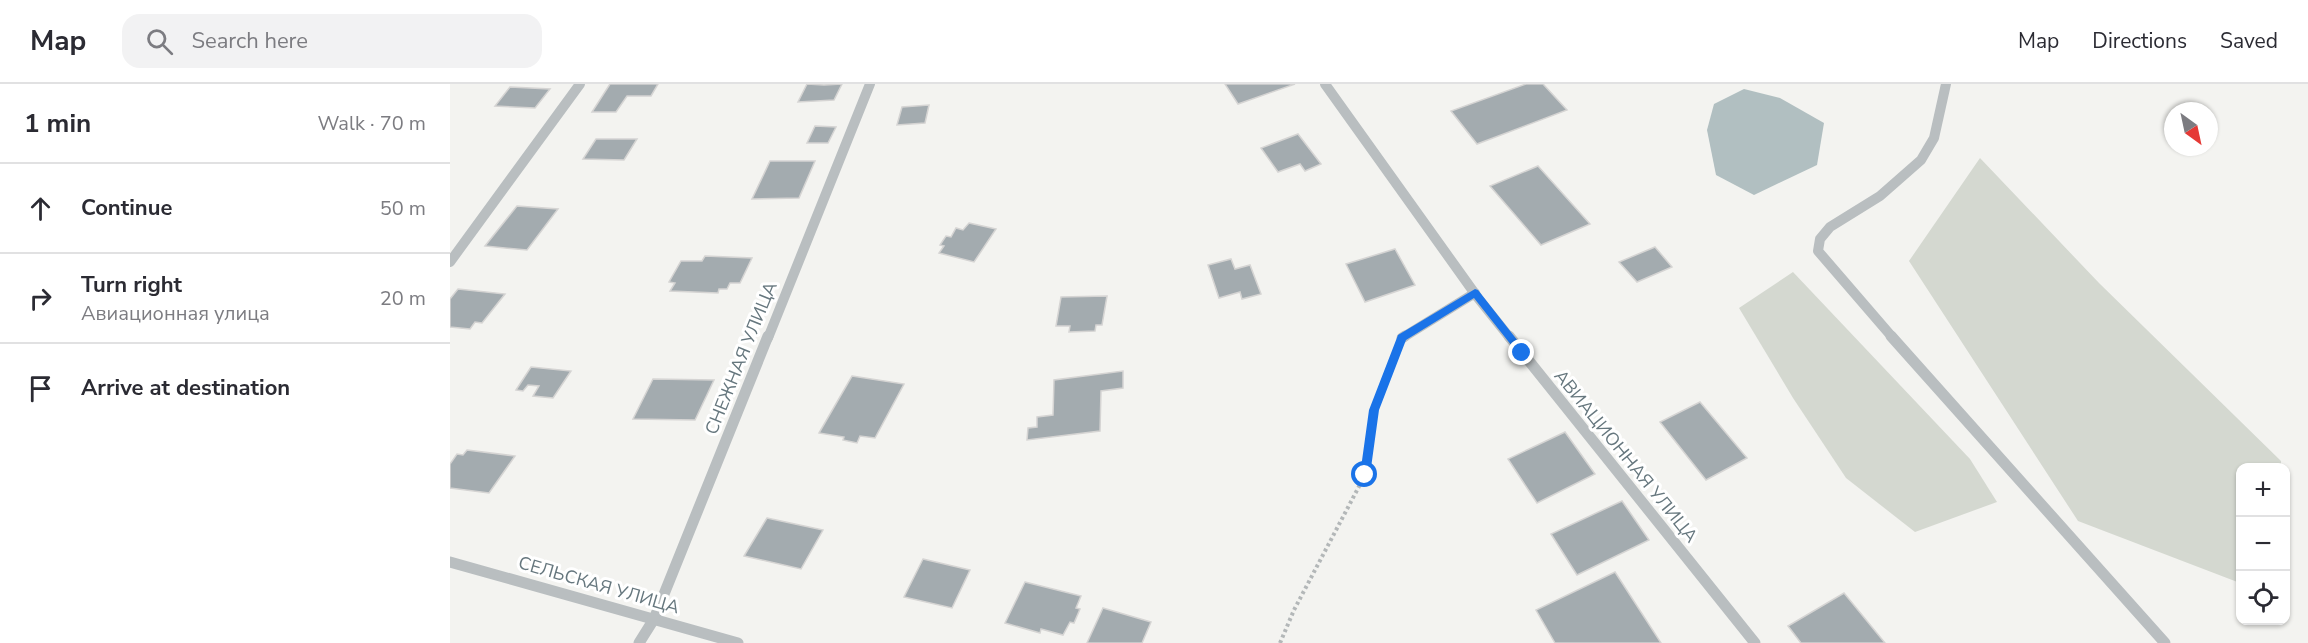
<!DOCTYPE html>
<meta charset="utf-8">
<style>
:root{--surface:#fff;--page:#f2f2f3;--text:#2b2b33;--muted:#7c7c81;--line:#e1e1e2}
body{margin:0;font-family:"Nunito Sans",sans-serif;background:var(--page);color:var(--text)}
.controls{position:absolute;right:18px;bottom:18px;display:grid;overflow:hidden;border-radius:12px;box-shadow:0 2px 4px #0004}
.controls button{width:54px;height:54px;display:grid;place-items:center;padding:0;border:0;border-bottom:2px solid var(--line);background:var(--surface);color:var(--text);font:30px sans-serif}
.compass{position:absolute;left:1714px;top:18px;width:54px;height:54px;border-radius:50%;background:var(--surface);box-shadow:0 2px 4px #0004;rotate:147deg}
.stop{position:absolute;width:18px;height:18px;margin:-14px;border:4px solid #1a73e8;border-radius:50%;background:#fff}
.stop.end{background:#1a73e8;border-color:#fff;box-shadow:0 2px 6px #0008}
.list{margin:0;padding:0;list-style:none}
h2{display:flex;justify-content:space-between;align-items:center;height:78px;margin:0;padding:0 24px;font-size:26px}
h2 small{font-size:20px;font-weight:400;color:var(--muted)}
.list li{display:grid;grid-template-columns:39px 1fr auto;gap:18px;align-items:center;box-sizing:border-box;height:90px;padding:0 24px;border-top:2px solid var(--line)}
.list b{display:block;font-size:22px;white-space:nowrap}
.list p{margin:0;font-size:20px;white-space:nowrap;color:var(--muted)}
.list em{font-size:20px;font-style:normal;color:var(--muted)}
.icon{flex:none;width:33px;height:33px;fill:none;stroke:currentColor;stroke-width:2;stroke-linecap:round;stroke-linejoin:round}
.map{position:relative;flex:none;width:1858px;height:559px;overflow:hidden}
header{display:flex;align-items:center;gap:36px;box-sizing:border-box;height:84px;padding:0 30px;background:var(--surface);border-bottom:2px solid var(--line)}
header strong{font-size:28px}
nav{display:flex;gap:33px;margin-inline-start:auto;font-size:21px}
.search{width:420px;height:54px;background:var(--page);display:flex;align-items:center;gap:15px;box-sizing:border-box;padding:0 21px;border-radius:18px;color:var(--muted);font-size:22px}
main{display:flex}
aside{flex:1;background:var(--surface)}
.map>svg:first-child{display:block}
.green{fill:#d4d8d0}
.water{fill:#b1bfc1}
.building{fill:#a3abaf;stroke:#d5d4d3;stroke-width:1.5}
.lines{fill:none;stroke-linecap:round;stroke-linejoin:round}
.path{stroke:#b3b7b8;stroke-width:4;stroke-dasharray:3 3;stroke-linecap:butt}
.minor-far1{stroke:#b9bec0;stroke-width:10}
.minor{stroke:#b9bec0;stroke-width:11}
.route{fill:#1a73e8}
.labels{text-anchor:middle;stroke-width:6;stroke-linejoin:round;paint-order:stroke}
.street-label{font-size:18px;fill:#66777e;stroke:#fff}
</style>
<header>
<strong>Map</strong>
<div class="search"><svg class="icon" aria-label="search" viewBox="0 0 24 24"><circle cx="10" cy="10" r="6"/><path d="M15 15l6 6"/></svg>Search here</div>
<nav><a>Map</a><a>Directions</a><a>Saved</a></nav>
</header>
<main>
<aside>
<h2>1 min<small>Walk · 70 m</small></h2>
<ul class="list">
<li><svg class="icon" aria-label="ahead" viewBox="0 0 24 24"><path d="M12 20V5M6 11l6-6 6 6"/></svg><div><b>Continue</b></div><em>50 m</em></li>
<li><svg class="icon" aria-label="right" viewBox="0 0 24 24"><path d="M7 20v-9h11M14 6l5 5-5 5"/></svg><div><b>Turn right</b><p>Авиационная улица</p></div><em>20 m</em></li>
<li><svg class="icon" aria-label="arrive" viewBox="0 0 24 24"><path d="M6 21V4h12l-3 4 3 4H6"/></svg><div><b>Arrive at destination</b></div></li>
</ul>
</aside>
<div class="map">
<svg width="1858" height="559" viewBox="0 0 1858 559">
<rect width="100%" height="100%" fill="#f3f3f0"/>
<g class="green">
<path d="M1530,74L1649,199L1831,377V383L1790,384V499L1628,437L1459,177Z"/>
<path d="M1343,188L1520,375L1547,418L1465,448L1396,394L1343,314L1289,224Z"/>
</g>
<path class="water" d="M1294,5L1330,14L1374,39L1367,81L1304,111L1266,91L1257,46L1264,20Z"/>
<g class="building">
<path d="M160,0H208L201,12H177L166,28H142Z"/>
<path d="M357,0L374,1L392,0L384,16L348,18Z"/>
<path d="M775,0H845L788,20Z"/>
<path d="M1076,0H1093L1117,26L1027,60L1001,27Z"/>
<path d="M60,3L100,5L85,24L45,22Z"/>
<path d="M479,21L475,39L447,41L452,23Z"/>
<path d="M365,42L386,43L378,59H357Z"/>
<path d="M848,50L871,80L855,87L850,80L828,88L811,64Z"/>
<path d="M146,55H187L174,76L133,75Z"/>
<path d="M320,77H365L349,114L302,115Z"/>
<path d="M1088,82L1140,140L1091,161L1040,102Z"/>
<path d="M67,122L108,125L77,166L35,162Z"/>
<path d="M519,139L546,145L524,178L489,169L494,162L490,161L496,152L501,153L506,144L513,146Z"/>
<path d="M1205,163L1222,183L1187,198L1169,178Z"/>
<path d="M945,165L965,201L915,218L896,180Z"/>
<path d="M255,172L302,174L290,199H280L277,205H269L268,209L220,207L225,199L219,198L231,177H252Z"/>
<path d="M781,175L785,185L800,181L811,210L792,215L790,208L769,214L758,181Z"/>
<path d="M8,205L55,210L32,239L25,238L20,245L0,243V215Z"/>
<path d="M657,212L652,241H646L645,247L619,248L620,242H606L611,213Z"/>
<path d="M81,283L121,287L103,314L83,312L89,302L78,301L73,307L66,306Z"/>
<path d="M673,287V304L651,307L650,347L577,356L578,344L587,343V333L603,331L604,296Z"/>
<path d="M402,292L454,300L425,354L410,352L407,359L393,356L394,353L369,349Z"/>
<path d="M203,295L264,296L245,336L183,335Z"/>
<path d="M1250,318L1297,374L1256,396L1210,338Z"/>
<path d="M1115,348L1145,390L1087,419L1058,375Z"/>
<path d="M17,366L65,372L39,409L0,404V380L7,370L13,371Z"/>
<path d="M1172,417L1199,456L1127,491L1101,450Z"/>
<path d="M317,434L373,446L351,485L294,472Z"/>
<path d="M473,475L520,486L502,524L454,513Z"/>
<path d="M1165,488L1211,559H1105L1086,526Z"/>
<path d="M575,498L631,512L626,524L630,525L624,539L620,538L613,551L591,545L590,549L555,539Z"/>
<path d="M1394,509L1435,559H1351L1338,542Z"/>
<path d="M653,524L701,538L692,559H637Z"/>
</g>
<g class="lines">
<path class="path" d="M830,559L844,526L915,391L924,326L944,273"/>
<g class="minor-far1">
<path d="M875,0L1028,214L1060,254"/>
<path d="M0,178L130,0"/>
<path d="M318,254L420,0"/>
<path d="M952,254L1025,209"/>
<path d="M1443,254L1368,167L1370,155L1380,143L1430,112L1471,76L1484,54L1496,0"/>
</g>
<g class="minor">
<path d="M1059,252L1305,559"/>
<path d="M1441,252L1715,559"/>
<path d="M952,254L955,252"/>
<path d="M0,478L288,559"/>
<path d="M189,559L204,535L318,252"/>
</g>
</g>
<path class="route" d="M1025,205L1028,206L1075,266V271H1069L1024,214L956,256L929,326L920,391L915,395L911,394L910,391L919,326L948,251Z"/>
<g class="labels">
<g class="street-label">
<text transform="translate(291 274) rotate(-68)" y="6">СНЕЖНАЯ УЛИЦА</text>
<text transform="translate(1176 372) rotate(51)" y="6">АВИАЦИОННАЯ УЛИЦА</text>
<text transform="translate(149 501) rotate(16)" y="6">СЕЛЬСКАЯ УЛИЦА</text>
</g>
</g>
</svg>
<div class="controls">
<button>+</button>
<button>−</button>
<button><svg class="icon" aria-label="locate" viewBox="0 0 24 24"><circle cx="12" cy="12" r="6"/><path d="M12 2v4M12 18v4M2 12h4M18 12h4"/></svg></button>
</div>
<svg class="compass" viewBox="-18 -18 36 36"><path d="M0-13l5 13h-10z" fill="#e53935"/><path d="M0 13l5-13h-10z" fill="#7c7c81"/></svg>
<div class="stop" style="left:915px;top:391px"></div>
<div class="stop end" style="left:1072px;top:269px"></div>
</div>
</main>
